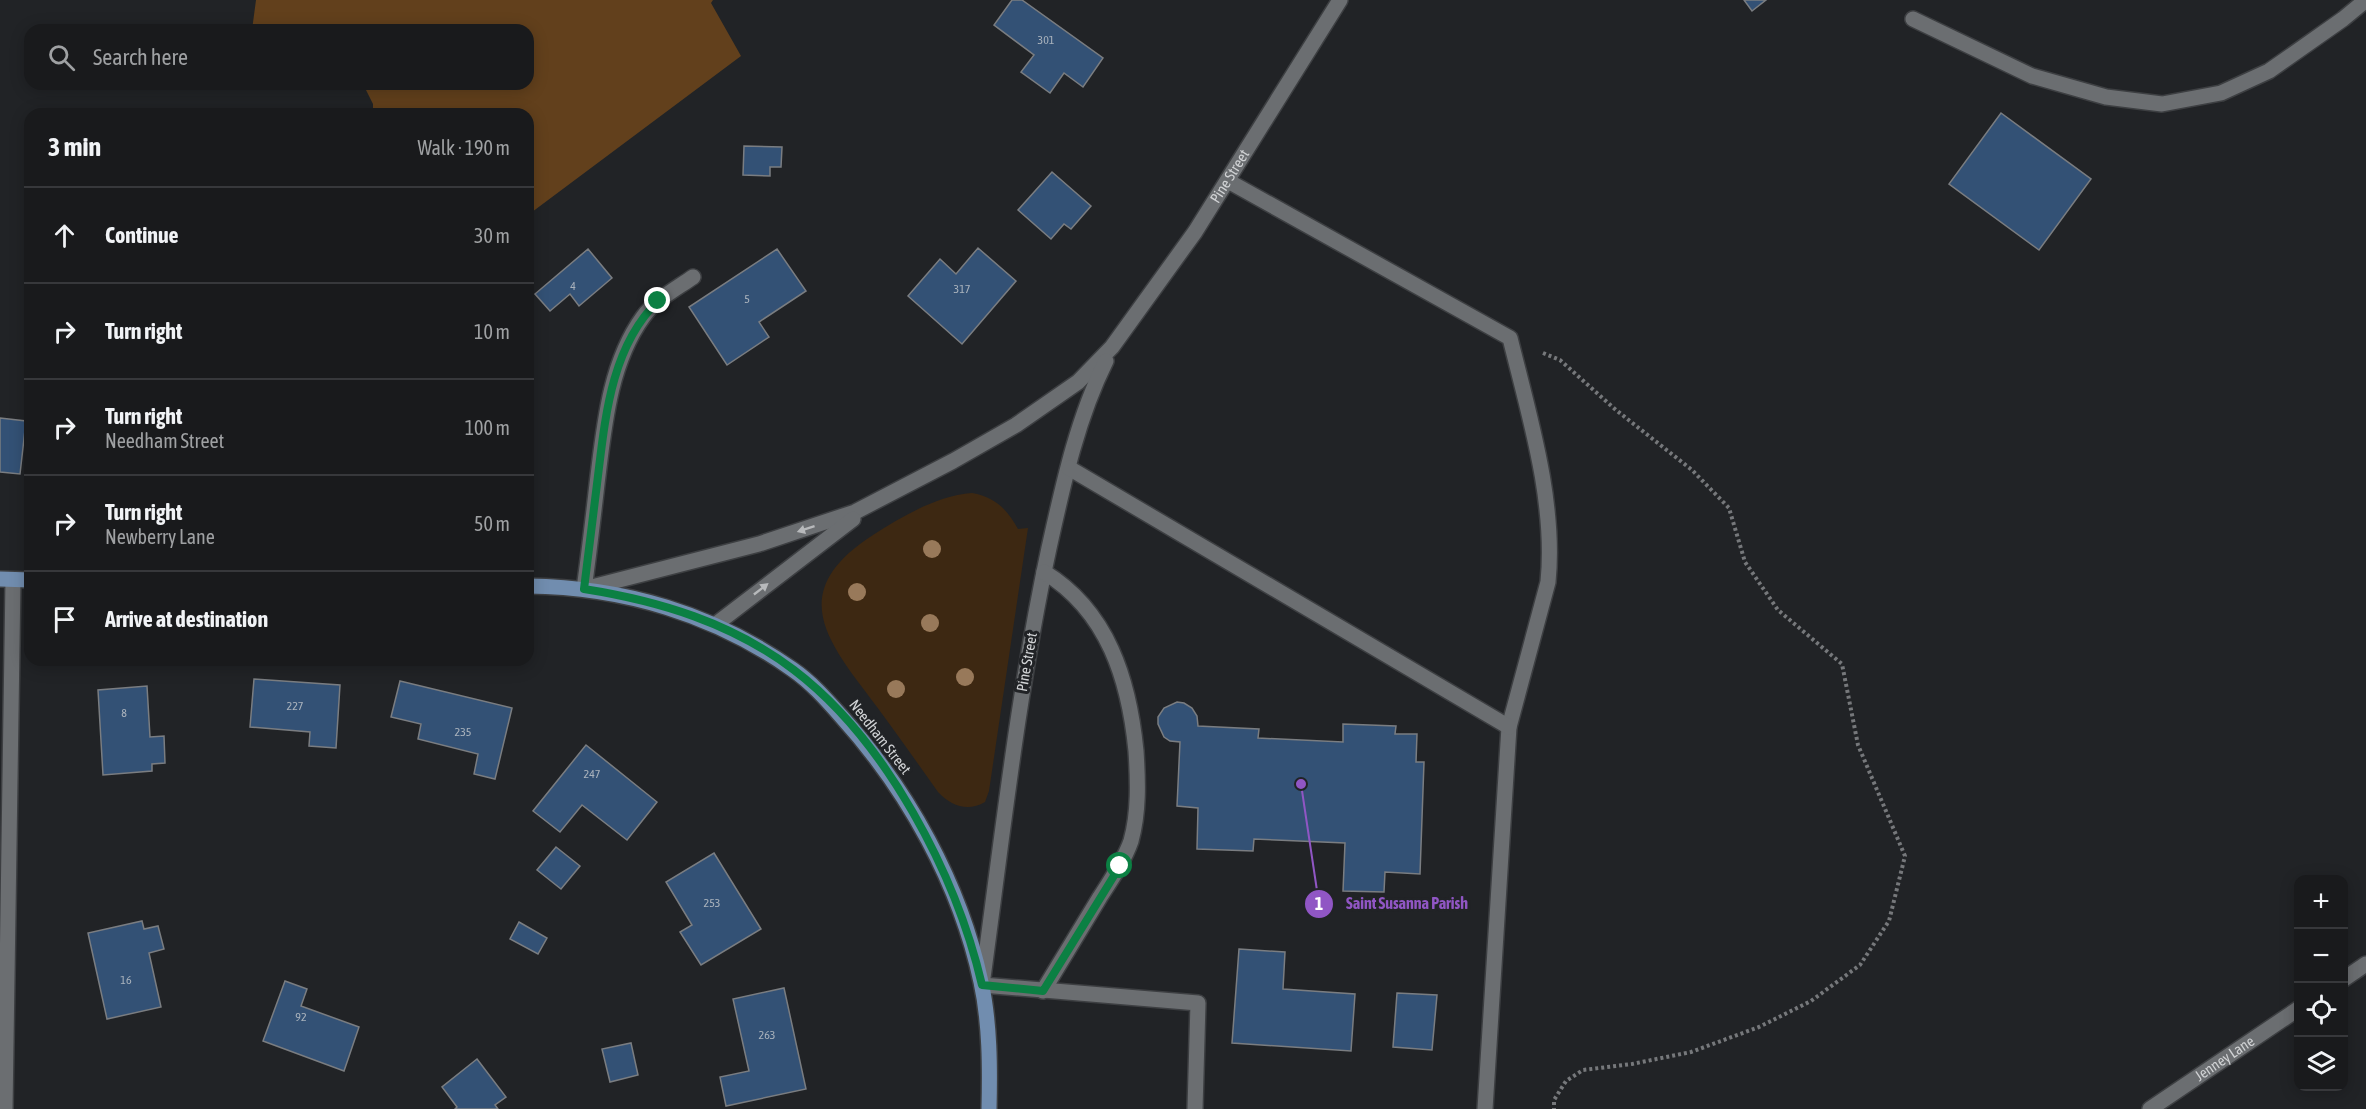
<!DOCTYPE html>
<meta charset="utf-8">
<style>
:root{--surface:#191a1c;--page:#262729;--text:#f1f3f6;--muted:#9fa1a3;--line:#37383b}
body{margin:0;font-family:"Asap Condensed",sans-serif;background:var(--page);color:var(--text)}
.controls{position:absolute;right:18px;bottom:18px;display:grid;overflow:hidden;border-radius:12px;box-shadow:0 3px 15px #0003}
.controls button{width:54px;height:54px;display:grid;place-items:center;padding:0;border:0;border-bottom:2px solid var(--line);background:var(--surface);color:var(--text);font:30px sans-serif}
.stop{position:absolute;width:18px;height:18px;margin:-14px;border:4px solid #0b8043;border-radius:50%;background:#fff}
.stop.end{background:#0b8043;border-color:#fff;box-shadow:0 2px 6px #0008}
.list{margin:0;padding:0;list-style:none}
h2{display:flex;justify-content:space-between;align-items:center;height:78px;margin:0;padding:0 24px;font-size:26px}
h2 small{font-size:20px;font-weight:400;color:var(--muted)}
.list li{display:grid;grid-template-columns:39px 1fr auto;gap:18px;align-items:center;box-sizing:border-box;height:96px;padding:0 24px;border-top:2px solid var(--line)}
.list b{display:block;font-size:22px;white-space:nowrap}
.list p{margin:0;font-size:20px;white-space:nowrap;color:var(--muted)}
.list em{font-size:20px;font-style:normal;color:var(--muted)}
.icon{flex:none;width:33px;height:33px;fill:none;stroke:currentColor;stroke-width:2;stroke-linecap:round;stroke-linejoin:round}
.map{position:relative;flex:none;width:2366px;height:1109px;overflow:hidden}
.search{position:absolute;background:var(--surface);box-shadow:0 3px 15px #0003;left:24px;top:24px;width:510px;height:66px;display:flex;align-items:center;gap:15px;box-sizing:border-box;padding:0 21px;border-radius:18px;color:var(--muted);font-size:22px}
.panel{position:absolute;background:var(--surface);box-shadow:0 3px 15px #0003;left:24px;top:108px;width:510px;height:558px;border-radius:18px}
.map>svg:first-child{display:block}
.green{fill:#3d2812}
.forest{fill:#62401c}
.building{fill:#335175;stroke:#7a7d81;stroke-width:1.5}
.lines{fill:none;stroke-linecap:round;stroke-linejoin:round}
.minor-casing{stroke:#3d3f42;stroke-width:18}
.major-casing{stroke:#3d3f42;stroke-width:18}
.path{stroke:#76787b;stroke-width:4;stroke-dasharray:3 3;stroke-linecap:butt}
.minor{stroke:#6b6e71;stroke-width:15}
.major{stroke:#718daf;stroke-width:15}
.tree{fill:#98795a}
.oneway{fill:#b7b9bb}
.route{stroke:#0b8043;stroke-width:8}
.labels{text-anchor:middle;stroke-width:6;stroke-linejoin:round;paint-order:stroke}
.number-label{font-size:12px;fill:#a9b2bc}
.street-label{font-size:15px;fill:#d0d2d4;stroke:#212326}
.leader{fill:none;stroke:#9056c4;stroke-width:2}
.callout-dot{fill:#9056c4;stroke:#212326;stroke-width:2}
.mark-label{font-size:18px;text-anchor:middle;font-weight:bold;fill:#fff}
.callout-label{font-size:16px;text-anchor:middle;font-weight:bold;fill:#9056c4;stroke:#212326;stroke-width:6;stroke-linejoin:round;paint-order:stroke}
</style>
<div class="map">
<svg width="2366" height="1109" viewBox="0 0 2366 1109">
<rect width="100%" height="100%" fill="#212326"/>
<path class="green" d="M972,493C995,497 1007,509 1018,529L1028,528L989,791L985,802C968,812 951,806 938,792C918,764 898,735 877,707C829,643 783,593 873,535C903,516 936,496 972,493Z"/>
<path class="forest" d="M256,0H713L711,3L741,56L528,215V114H373V104L363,84H528V30H252Z"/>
<g class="building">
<path d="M1012,0H1022L1103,58L1083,87L1064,73L1050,93L1021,72L1034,55L994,25Z"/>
<path d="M1744,0H1766L1752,11Z"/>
<path d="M2001,113L2091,179L2039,250L1949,184Z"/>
<path d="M744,146L782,147L781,167H770V176L743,175Z"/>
<path d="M1052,172L1091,206L1071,229L1064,224L1051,239L1018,210Z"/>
<path d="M978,248L1016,281L962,344L908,296L940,259L956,274Z"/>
<path d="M588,249L612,278L579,306L570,294L550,311L535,294Z"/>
<path d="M777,249L806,291L759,322L769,337L727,365L689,307Z"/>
<path d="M0,418L26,421L20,474L0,472Z"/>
<path d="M254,679L340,685L336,748L309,746L310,732L250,727Z"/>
<path d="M400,681L512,708L495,779L474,774L478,754L418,739L421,724L391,717Z"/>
<path d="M147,686L150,737L164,736L165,763L152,764V771L103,775L98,690Z"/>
<path d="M1177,702L1184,703L1192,708L1197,716L1198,726L1259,729L1258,738L1343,742V724L1396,726L1395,734H1417L1416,762H1424L1420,874L1385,872L1384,892L1343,891L1345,843L1254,839L1253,851L1197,849L1198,808L1177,806L1180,742L1170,741L1164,737L1158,724V717L1164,708Z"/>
<path d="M586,745L657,802L627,840L582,805L560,832L533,811Z"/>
<path d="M556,847L580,866L561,889L537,870Z"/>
<path d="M714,853L761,929L701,965L680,932L692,925L666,882Z"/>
<path d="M142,921L144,929L158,926L164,949L149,953L161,1007L107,1019L88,933Z"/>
<path d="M519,922L547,938L538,954L510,939Z"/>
<path d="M1239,949L1285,952L1283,989L1355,994L1351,1051L1232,1043Z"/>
<path d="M285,981L307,989L301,1006L359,1027L344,1071L263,1041Z"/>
<path d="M784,988L806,1089L726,1106L720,1077L749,1071L733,999Z"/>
<path d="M1397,993L1437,995L1432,1050L1393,1047Z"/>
<path d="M631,1043L638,1075L610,1082L602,1049Z"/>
<path d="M477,1059L506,1097L495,1105L498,1109H455L457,1107L442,1087Z"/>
</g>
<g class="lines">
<g class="minor-casing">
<g id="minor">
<path d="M1913,19L2032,76L2106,97L2162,104L2221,93L2269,71L2343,19L2366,0"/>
<path d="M1228,181L1510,338C1529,415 1556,502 1548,582L1509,727L1485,1109"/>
<path id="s1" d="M693,277C676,289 655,300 643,317C609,364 604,428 597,484C593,519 589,554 584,589L759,544L855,512L953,461L1016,425L1078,382L1112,347L1195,232L1340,0"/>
<path d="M1106,361C1077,419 1063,485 1049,548C1018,692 1002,839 982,985L1198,1003L1195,1109"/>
<path d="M1069,468L1509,727"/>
<path d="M715,625L853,519"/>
<path d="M2344,979L2366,964"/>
<path d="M1043,991C1062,960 1081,928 1100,897C1111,880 1124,861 1131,841C1139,812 1138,781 1136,751C1129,680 1108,611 1044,572"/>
<path d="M5,1109L13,580"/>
<path id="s2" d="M2150,1109L2298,1009"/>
</g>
</g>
<g class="major-casing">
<g id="major">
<path d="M0,579L30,580"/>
<path d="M528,586C623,587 714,614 792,669C811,682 826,699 841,716C908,790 960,884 981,982C990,1023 990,1068 989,1109"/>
</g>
</g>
<path class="path" d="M1543,353L1560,360L1616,410L1692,470L1729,508L1745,562L1778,610L1842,664L1858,745L1905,856L1889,921L1860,965L1811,1001L1759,1027L1691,1052L1632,1064L1583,1070L1566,1081L1554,1100V1109"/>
<use href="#minor" class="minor"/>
<use href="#major" class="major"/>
</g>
<g class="tree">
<circle cx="932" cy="549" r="9"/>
<circle cx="857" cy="592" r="9"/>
<circle cx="930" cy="623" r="9"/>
<circle cx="965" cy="677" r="9"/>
<circle cx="896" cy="689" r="9"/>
</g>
<defs><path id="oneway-solid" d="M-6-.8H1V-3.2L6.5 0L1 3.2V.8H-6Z" transform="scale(1.5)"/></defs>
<g class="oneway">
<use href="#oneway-solid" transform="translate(806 529) rotate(162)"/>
<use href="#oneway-solid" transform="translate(761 589) rotate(-38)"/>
</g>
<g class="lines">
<path class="route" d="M658,301C610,348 605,420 597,484C593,519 588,554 584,589C660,601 732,623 794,670C886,740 956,874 982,985L1043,991L1120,866"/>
</g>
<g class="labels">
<g class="number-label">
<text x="1046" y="44">301</text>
<text x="573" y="290">4</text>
<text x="962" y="293">317</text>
<text x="747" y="303">5</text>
<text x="295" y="710">227</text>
<text x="124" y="717">8</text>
<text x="463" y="736">235</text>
<text x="592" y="778">247</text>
<text x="712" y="907">253</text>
<text x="126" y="984">16</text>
<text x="301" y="1021">92</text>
<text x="767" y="1039">263</text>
</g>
<g class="street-label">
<text dy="5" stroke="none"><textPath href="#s1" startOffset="1142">Pine Street</textPath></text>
<text transform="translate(1027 662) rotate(-80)" y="5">Pine Street</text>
<text transform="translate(880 737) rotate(52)" y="5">Needham Street</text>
<text dy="5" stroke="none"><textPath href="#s2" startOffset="90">Jenney Lane</textPath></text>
</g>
</g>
<path class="leader" d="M1301 784L1319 904"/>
<g class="callout-dot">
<circle cx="1301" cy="784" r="6"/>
<circle cx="1319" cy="904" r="15"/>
</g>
<g class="mark-label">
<text x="1319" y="910">1</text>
</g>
<g class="callout-label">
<text x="1407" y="909">Saint Susanna Parish</text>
</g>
</svg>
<div class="controls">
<button>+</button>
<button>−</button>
<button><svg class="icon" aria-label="locate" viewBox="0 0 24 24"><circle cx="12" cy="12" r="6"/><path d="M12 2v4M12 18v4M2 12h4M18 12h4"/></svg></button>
<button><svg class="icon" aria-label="layers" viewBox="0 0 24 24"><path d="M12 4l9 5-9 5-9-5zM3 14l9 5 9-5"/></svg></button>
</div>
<div class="stop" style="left:1120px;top:866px"></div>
<div class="stop end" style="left:658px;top:301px"></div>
<div class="search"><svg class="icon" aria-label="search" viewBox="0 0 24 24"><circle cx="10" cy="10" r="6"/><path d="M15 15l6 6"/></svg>Search here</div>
<section class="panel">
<h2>3 min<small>Walk · 190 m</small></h2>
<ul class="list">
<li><svg class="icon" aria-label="ahead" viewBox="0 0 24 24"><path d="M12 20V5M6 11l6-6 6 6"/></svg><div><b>Continue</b></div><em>30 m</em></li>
<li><svg class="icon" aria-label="right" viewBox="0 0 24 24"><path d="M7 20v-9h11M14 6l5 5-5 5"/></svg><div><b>Turn right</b></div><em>10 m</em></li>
<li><svg class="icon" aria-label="right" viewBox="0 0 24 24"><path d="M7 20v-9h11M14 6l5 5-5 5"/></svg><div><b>Turn right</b><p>Needham Street</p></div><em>100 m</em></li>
<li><svg class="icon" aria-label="right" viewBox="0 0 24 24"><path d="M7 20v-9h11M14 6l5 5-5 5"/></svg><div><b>Turn right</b><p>Newberry Lane</p></div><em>50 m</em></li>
<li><svg class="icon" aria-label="arrive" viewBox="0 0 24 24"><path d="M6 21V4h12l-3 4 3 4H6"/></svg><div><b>Arrive at destination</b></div></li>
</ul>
</section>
</div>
